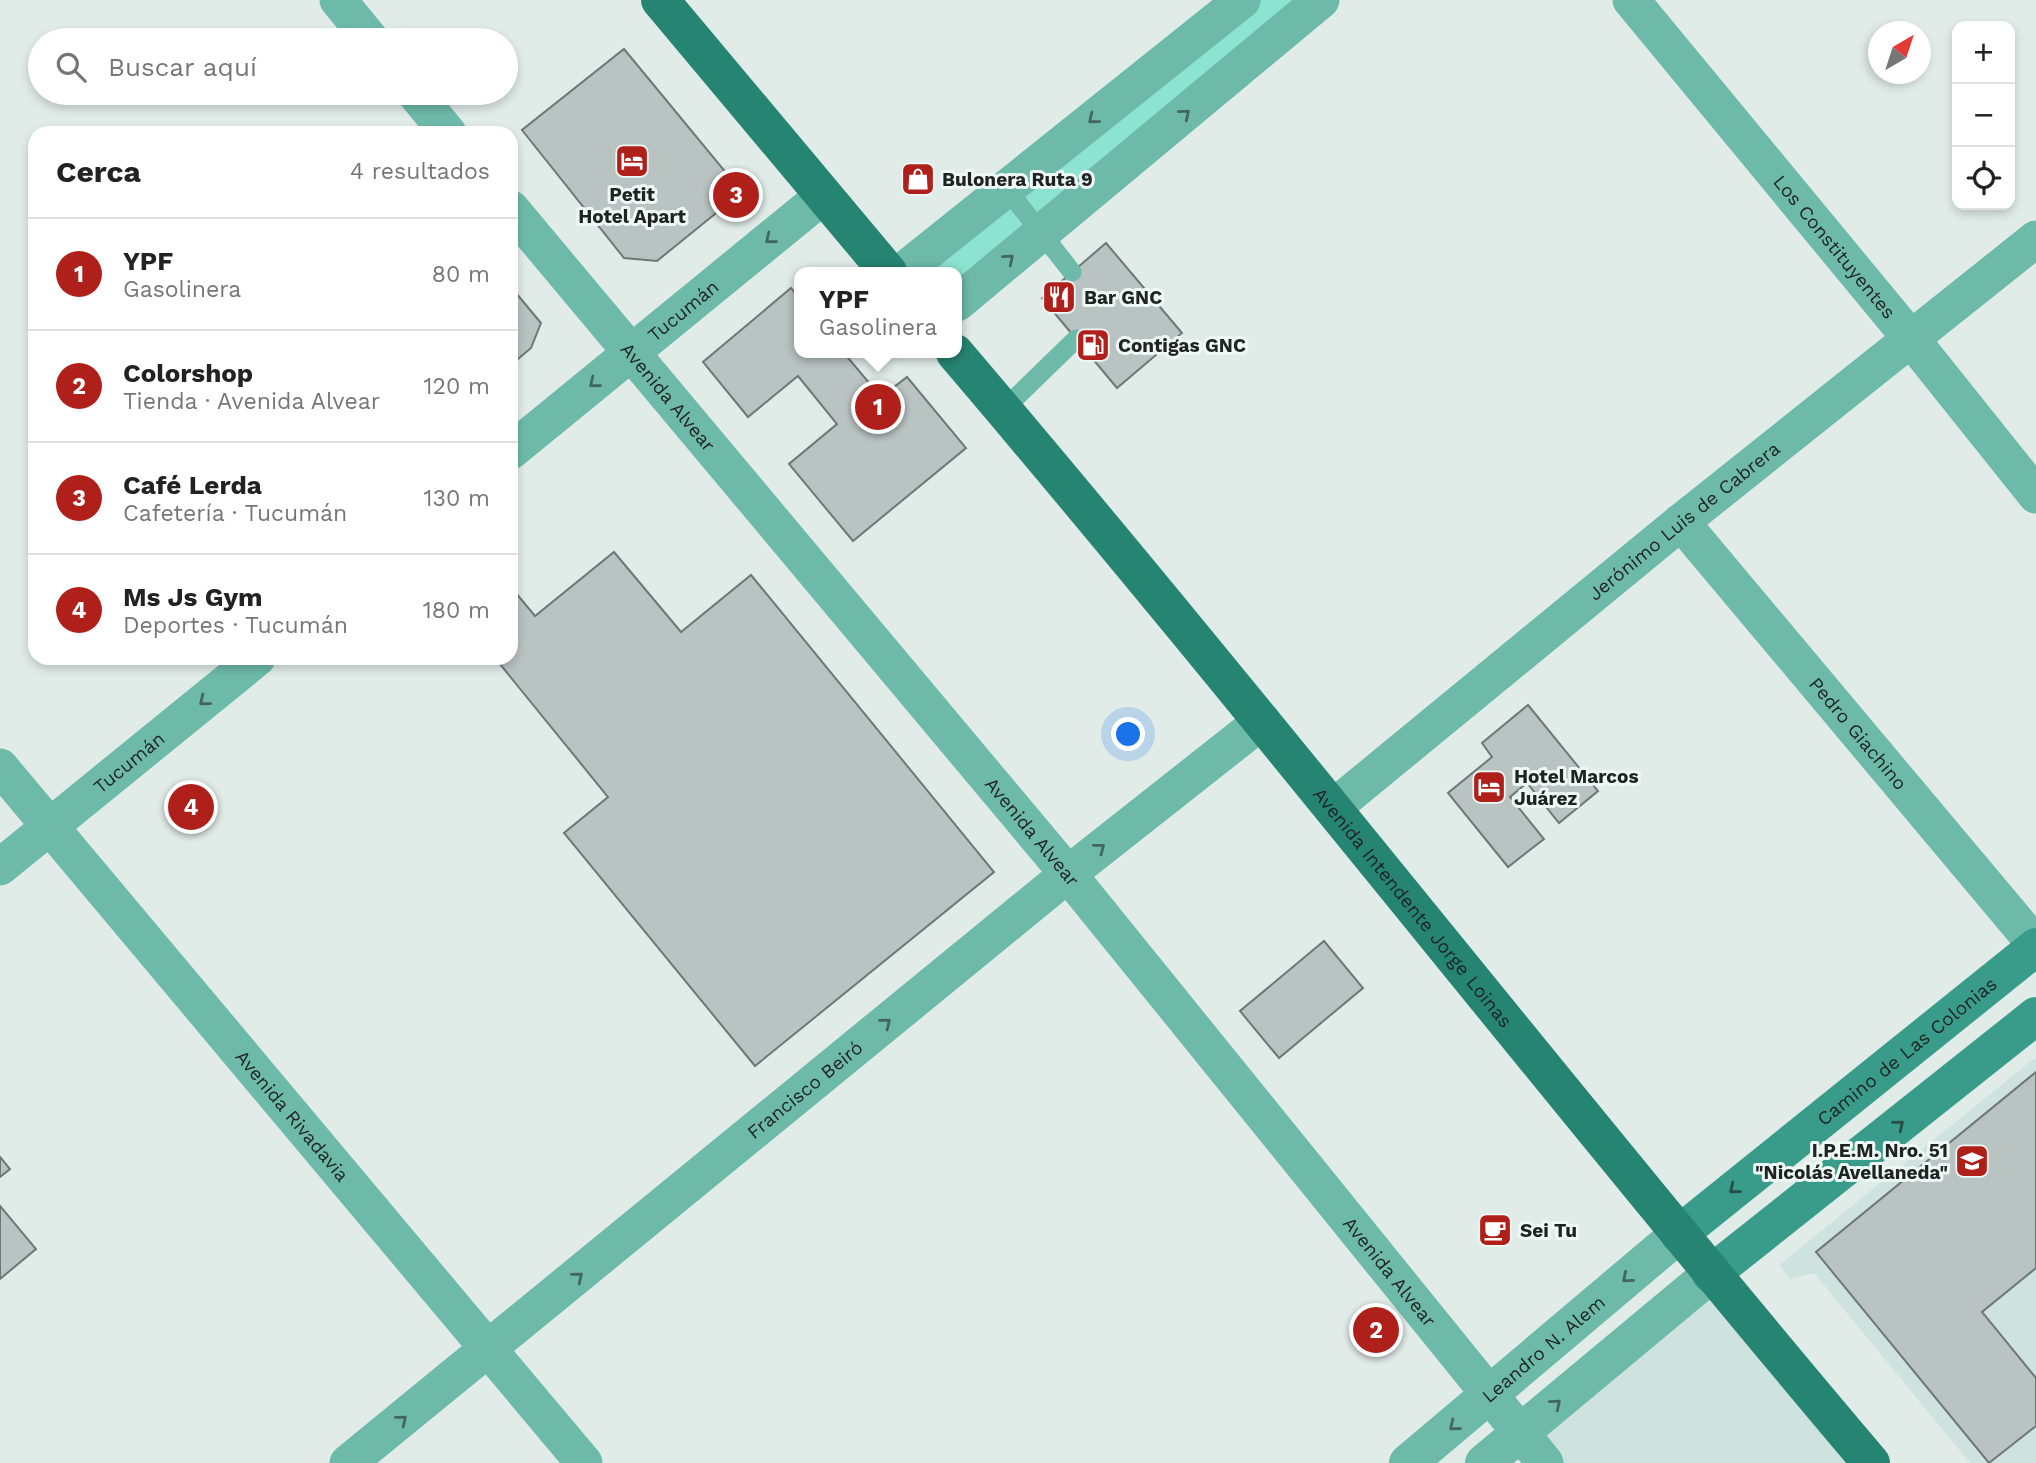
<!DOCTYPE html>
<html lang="es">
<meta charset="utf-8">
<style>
:root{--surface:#fff;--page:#f6f6f6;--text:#222;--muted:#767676;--line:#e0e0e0;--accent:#b0201b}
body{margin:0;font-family:"Work Sans",sans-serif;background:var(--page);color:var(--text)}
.controls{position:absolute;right:21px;top:21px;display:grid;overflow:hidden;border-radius:14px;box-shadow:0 4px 10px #0003}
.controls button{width:63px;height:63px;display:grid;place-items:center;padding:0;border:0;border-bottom:2px solid var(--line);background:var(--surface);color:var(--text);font:35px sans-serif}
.compass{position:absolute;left:1868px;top:21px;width:63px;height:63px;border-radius:50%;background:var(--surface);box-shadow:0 4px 10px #0003;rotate:39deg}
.you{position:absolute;left:1129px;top:735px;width:24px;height:24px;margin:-18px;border:5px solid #fff;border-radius:50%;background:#1a73e8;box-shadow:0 0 0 10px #1a73e833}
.badge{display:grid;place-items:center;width:46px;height:46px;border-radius:50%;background:var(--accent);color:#fff;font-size:23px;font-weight:700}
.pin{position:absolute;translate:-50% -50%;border:4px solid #fff;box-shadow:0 2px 7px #0006}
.popup{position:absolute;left:794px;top:267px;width:168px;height:91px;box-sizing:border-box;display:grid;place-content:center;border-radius:14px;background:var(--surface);filter:drop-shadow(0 2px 5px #0005);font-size:23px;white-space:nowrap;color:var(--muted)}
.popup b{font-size:26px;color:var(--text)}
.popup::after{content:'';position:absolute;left:50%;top:100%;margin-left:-14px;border:14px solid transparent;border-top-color:var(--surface)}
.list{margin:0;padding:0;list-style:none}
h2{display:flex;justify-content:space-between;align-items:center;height:91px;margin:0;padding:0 28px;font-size:30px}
h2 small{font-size:23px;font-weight:400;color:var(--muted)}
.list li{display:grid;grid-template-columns:46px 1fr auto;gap:21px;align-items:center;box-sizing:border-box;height:112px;padding:0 28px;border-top:2px solid var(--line)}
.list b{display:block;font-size:26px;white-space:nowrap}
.list p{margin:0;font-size:23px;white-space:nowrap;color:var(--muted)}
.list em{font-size:23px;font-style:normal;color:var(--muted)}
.icon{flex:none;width:38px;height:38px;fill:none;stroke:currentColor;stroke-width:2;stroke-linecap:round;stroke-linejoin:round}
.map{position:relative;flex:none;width:2036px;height:1463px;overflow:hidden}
.search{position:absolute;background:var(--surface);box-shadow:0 4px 10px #0003;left:28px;top:28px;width:490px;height:77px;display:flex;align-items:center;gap:18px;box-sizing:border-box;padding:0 24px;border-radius:38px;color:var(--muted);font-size:26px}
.panel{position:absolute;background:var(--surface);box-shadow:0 4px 10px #0003;left:28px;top:126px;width:490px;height:539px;border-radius:21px}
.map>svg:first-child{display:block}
.built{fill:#cfe3de}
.green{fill:#8ce3cf}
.building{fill:#b9c3c1;stroke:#6e7875;stroke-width:2}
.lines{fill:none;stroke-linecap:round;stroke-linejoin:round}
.service{stroke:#6ebaa9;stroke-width:19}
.minor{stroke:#6ebaa9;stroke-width:37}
.tertiary{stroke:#6ebaa9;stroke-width:38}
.secondary{stroke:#399c8a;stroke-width:38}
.primary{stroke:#268473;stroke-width:38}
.oneway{stroke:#43675f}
.oneway2{stroke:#284d46}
.labels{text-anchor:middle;stroke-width:6;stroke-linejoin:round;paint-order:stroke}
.poi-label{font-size:19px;font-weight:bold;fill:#1f2322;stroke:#eef9f6;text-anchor:start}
.street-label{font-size:19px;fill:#1f2322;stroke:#eef9f6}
</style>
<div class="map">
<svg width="2036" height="1463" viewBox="0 0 2036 1463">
<rect width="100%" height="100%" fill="#e1ece9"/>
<g class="built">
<path d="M2036,1057V1463H1970L1814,1273L1790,1279L1779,1265Z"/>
<path d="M1711,1274L1871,1463H1545L1520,1433Z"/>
</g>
<path class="green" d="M1242,0H1321L957,303V272H902Z"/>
<g class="building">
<path d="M624,49L742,192L657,261L624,258L522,130Z"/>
<path d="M1106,243L1182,333L1117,388L1042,298Z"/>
<path d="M511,287L541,323L531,348L511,365Z"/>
<path d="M791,288L799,298V353H844L881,397L907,377L966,448L853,541L789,464L837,424L798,376L748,417L703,362Z"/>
<path d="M614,552L681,632L751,575L994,872L755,1066L564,833L608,797L495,658H511V587L535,616Z"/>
<path d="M1528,705L1598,791L1559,823L1527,783L1510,797L1544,839L1508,867L1448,793L1492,757L1482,743Z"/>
<path d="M1324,941L1363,988L1279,1058L1240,1011Z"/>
<path d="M2036,1072V1268L1982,1312L2036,1378V1426L1989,1463L1816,1252Z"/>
<path d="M0,1157L10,1169L0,1177Z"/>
<path d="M0,1206L36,1249L0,1279Z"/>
</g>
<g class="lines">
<g class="service">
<path d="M1006,188L1072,272"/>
<path d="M1003,410L1076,339"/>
</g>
<g class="minor">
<path d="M338,0L371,40"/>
<path id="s1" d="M1631,0L1912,340L2036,495"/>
<path d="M415,93L448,133"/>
<path id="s2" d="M511,209L1068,874L1545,1463"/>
<path d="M902,272L1242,0"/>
<path d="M957,303L1321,0"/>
<path id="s3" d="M511,451L823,196"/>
<path id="s4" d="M1681,522L2036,945"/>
<path id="s5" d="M0,767L584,1463"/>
<path id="s6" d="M1334,807L1681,522L2036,239"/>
<path id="s7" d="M0,867L257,658"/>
<path id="s8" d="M348,1463L1068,874L1262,721"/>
</g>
<g class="tertiary">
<path id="s9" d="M1408,1463L1679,1234"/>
<path d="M1484,1463L1711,1274"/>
</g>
<g class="secondary">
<path id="s10" d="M1679,1234L2036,947"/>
<path d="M1711,1274L2036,1016"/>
</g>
<g class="primary">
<path d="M660,0L888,272"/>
<path id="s11" d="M955,353C1266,718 1561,1097 1871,1463"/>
</g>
</g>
<defs><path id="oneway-chevron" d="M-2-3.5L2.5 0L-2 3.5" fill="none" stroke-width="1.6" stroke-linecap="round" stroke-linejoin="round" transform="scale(1.75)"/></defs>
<g class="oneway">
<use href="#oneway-chevron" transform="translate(1185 114) rotate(-40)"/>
<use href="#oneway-chevron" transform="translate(1093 119) rotate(141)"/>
<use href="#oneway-chevron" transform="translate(770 239) rotate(141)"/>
<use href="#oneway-chevron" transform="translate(1009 259) rotate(-40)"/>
<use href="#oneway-chevron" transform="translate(594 383) rotate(141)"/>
<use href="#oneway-chevron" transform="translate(204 701) rotate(141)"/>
<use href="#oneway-chevron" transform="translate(1100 848) rotate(-38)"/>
<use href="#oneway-chevron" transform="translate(886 1023) rotate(-39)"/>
<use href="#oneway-chevron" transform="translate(578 1277) rotate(-39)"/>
<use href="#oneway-chevron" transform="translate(1627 1278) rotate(139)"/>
<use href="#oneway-chevron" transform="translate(1556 1404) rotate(-40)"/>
<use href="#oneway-chevron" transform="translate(402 1420) rotate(-39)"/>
<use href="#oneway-chevron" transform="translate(1454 1426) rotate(141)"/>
</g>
<g class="oneway2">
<use href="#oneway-chevron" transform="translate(1899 1125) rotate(-39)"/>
<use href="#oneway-chevron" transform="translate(1734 1189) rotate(141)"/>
</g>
<defs>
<g id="hotel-square" transform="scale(1.75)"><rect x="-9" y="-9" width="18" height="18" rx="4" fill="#b0201b" stroke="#eef9f6"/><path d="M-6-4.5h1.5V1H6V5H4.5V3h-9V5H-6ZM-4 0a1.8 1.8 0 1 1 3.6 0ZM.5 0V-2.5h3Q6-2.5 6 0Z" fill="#fff"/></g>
<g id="shop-square" transform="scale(1.75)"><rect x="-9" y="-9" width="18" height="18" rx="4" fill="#b0201b" stroke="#eef9f6"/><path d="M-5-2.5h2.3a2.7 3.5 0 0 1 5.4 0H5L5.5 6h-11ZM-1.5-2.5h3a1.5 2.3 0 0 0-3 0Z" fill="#fff"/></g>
<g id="restaurant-square" transform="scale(1.75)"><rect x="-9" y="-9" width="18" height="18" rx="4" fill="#b0201b" stroke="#eef9f6"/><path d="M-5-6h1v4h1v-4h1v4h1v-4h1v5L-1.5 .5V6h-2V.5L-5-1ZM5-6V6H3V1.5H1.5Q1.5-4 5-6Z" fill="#fff"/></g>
<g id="fuel-square" transform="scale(1.75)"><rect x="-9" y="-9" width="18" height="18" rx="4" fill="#b0201b" stroke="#eef9f6"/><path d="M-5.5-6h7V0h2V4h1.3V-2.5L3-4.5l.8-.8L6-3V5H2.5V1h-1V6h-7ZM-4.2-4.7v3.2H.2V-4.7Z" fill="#fff"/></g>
<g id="university-square" transform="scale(1.75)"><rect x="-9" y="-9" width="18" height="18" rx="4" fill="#b0201b" stroke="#eef9f6"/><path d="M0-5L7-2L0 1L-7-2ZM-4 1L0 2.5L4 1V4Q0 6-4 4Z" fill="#fff"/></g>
<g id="cafe-square" transform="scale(1.75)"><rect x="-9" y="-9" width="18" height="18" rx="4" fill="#b0201b" stroke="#eef9f6"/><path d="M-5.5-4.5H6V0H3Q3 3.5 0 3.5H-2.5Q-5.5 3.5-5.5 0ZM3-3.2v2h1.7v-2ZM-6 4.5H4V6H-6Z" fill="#fff"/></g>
</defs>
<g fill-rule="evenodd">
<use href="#hotel-square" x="632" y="161"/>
<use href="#shop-square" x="918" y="179"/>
<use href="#restaurant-square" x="1059" y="297"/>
<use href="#fuel-square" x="1093" y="345"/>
<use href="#hotel-square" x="1489" y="787"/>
<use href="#university-square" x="1972" y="1161"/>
<use href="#cafe-square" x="1495" y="1230"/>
</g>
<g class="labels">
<g class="poi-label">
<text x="942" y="186">Bulonera Ruta 9</text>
<text x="632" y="201" text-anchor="middle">Petit<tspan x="632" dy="22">Hotel Apart</tspan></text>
<text x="1084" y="304">Bar GNC</text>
<text x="1118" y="352">Contigas GNC</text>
<text x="1514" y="783">Hotel Marcos<tspan x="1514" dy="22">Juárez</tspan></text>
<text x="1948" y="1157" text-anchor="end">I.P.E.M. Nro. 51<tspan x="1948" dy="22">"Nicolás Avellaneda"</tspan></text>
<text x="1520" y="1237">Sei Tu</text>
</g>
<g class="street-label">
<text dy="7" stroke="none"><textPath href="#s1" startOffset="320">Los Constituyentes</textPath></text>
<text dy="7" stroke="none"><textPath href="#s3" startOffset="222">Tucumán</textPath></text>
<text dy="7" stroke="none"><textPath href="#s2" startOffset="245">Avenida Alvear</textPath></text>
<text dy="7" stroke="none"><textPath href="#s6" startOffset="452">Jerónimo Luis de Cabrera</textPath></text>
<text dy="7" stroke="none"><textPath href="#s4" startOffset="276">Pedro Giachino</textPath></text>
<text dy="7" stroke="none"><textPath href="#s7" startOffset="166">Tucumán</textPath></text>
<text dy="7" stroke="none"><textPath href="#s2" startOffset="812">Avenida Alvear</textPath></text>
<text dy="7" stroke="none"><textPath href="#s11" startOffset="719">Avenida Intendente Jorge Loinas</textPath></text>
<text dy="7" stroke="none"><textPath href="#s10" startOffset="292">Camino de Las Colonias</textPath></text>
<text dy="7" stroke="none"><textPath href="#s8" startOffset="590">Francisco Beiró</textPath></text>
<text dy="7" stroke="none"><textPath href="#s5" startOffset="455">Avenida Rivadavia</textPath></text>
<text dy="7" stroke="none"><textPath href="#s2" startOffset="1379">Avenida Alvear</textPath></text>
<text dy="7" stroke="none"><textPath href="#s9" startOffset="177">Leandro N. Alem</textPath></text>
</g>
</g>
</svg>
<div class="controls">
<button>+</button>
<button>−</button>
<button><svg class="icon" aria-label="locate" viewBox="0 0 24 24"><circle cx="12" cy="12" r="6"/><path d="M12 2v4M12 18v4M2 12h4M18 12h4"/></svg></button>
</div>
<svg class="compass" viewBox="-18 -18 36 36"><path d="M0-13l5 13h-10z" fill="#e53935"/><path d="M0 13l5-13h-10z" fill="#767676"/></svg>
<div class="you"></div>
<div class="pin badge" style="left:878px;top:407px">1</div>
<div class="popup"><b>YPF</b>Gasolinera</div>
<div class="pin badge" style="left:1376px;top:1330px">2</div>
<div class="pin badge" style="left:736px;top:195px">3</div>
<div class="pin badge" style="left:191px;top:807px">4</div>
<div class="search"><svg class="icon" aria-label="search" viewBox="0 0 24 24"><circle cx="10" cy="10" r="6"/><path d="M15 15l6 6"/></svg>Buscar aquí</div>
<section class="panel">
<h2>Cerca<small>4 resultados</small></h2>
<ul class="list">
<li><span class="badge">1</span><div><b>YPF</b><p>Gasolinera</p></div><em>80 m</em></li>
<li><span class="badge">2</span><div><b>Colorshop</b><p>Tienda · Avenida Alvear</p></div><em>120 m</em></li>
<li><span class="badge">3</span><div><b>Café Lerda</b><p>Cafetería · Tucumán</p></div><em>130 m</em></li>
<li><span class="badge">4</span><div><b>Ms Js Gym</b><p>Deportes · Tucumán</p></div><em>180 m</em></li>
</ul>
</section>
</div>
